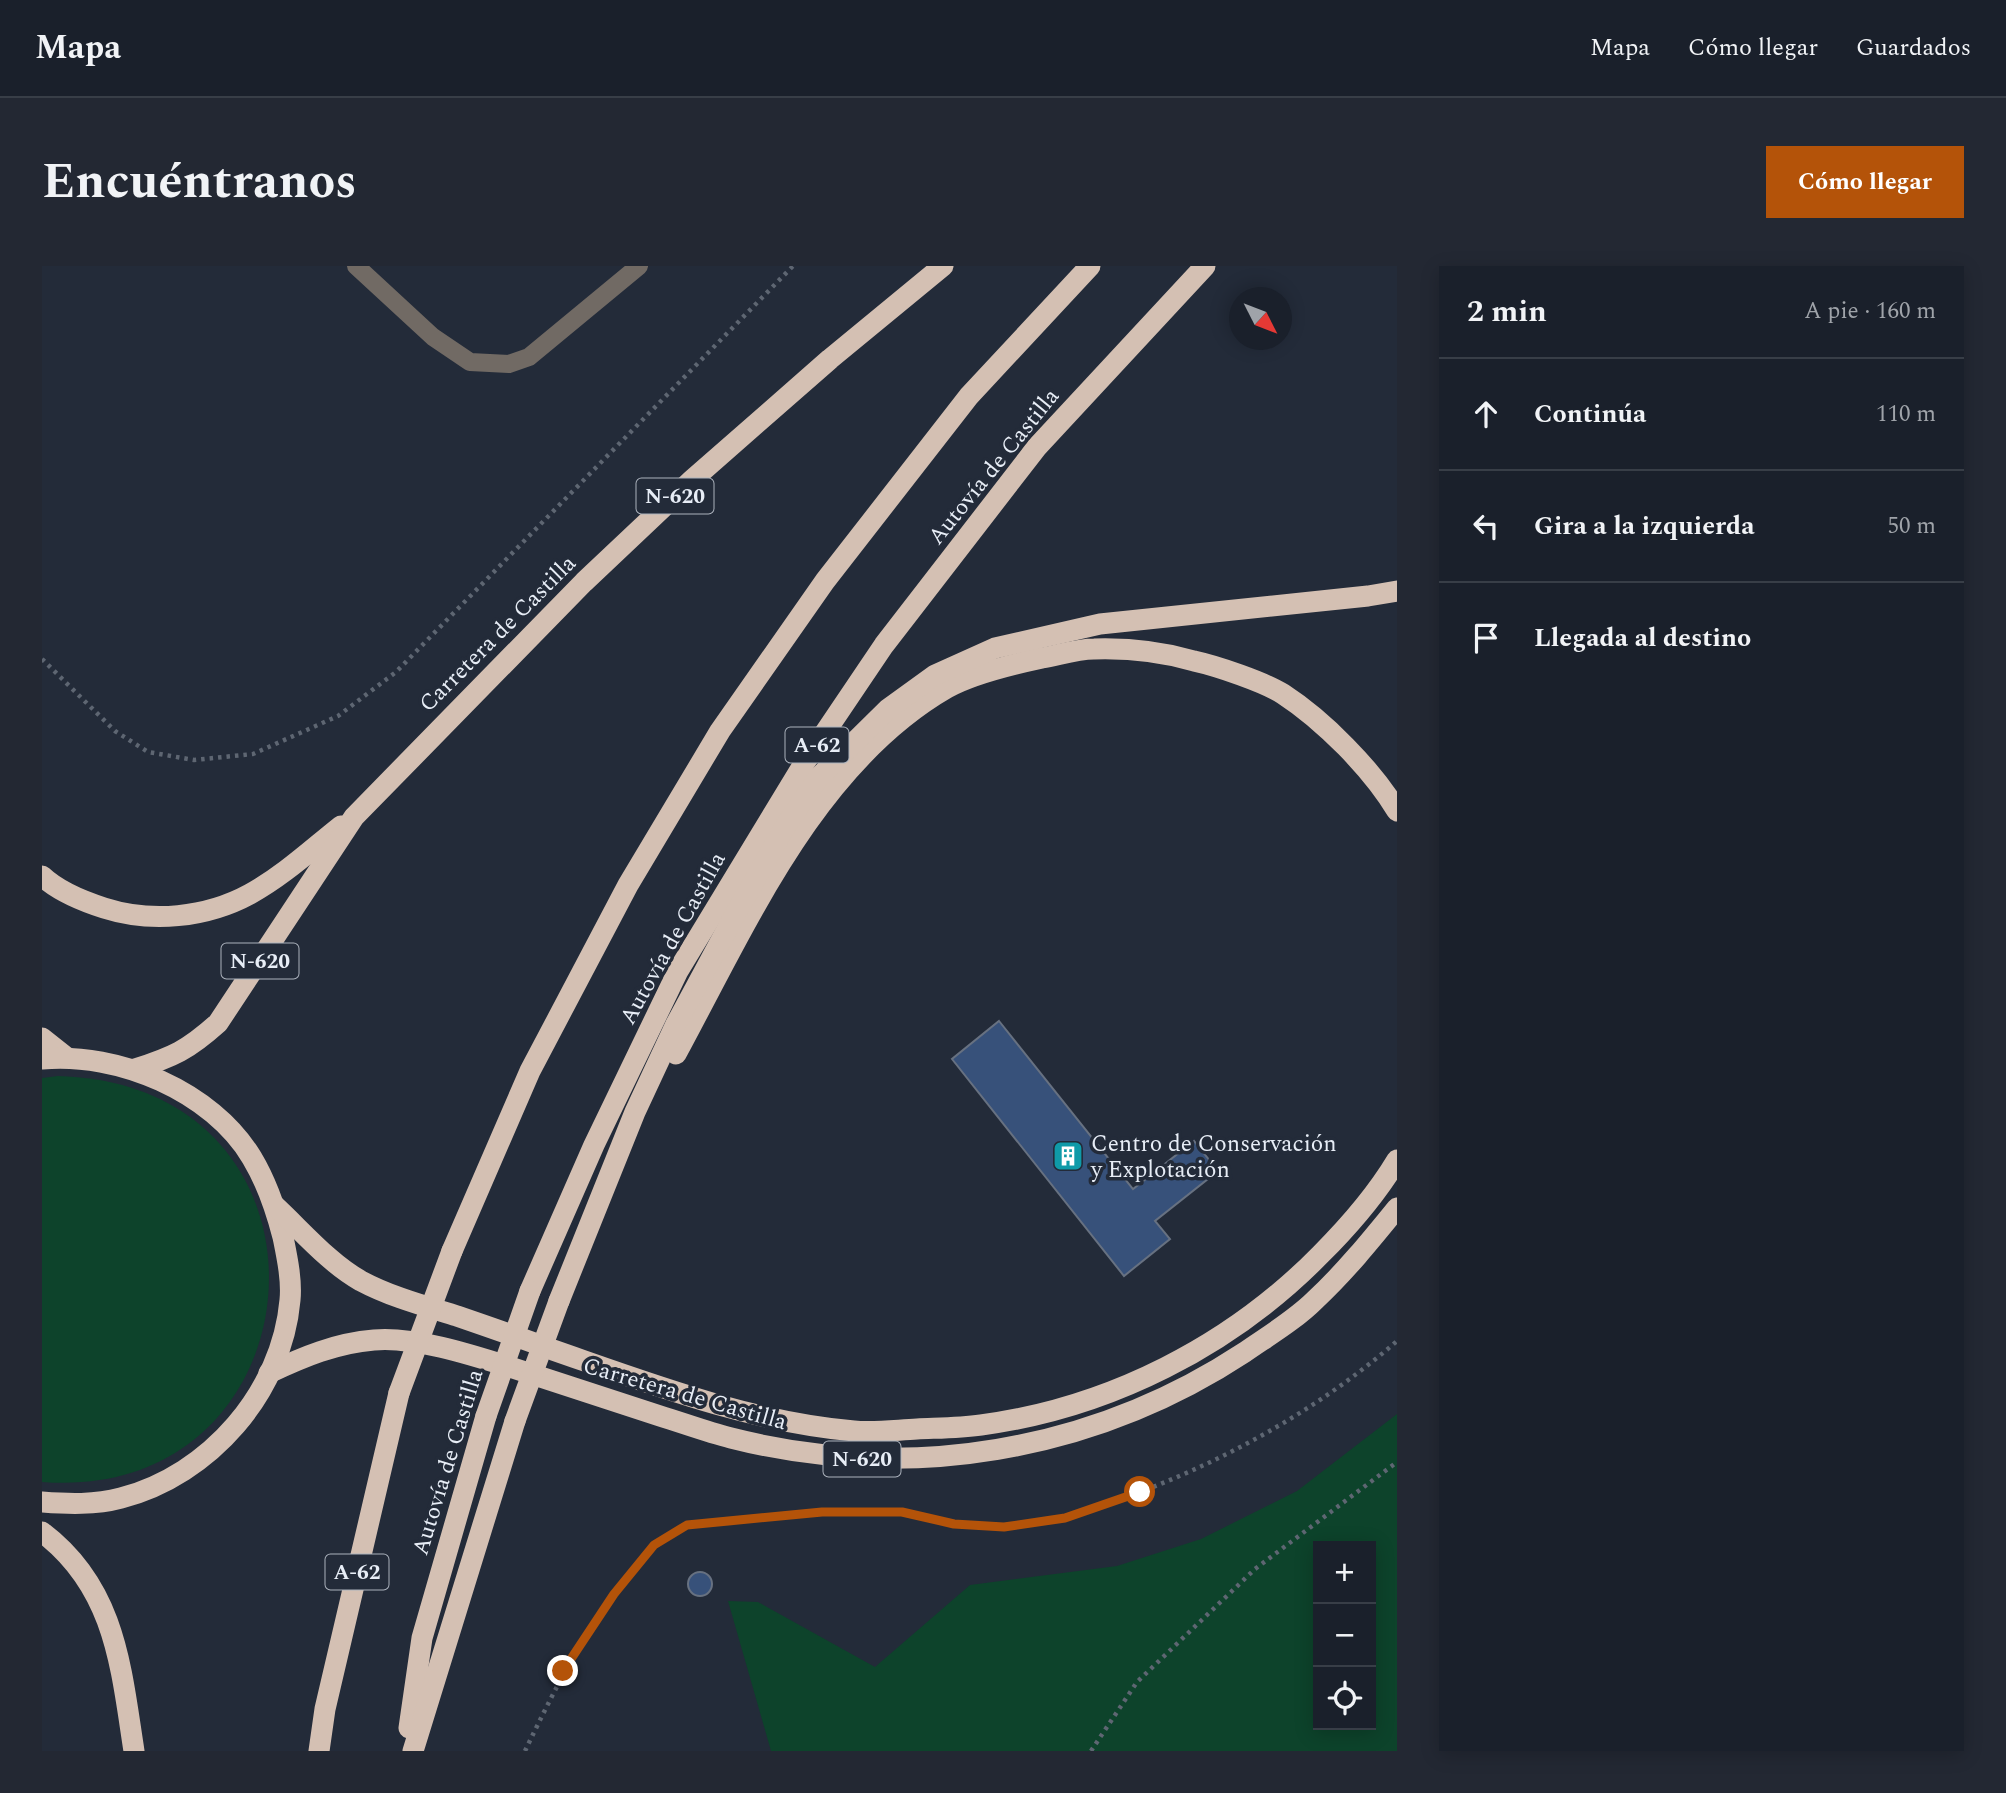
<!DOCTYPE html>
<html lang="es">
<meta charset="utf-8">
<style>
:root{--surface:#1a202b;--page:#232833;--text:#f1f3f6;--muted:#9fa3a9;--line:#383e47;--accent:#b45309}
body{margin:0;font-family:Spectral,serif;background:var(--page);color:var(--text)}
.controls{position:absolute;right:21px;bottom:21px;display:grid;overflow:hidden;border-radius:0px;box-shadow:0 4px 18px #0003}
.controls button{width:63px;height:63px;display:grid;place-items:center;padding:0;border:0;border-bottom:2px solid var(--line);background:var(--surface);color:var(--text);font:35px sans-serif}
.compass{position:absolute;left:1187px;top:21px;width:63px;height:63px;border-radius:50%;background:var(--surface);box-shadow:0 4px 18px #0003;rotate:132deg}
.stop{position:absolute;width:21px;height:21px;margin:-16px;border:5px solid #b45309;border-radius:50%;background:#fff}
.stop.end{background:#b45309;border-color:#fff;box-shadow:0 2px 7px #0008}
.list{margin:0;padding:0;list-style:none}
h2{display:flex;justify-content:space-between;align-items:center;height:91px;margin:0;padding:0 28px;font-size:30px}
h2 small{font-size:23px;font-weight:400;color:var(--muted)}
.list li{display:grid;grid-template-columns:46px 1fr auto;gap:21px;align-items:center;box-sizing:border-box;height:112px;padding:0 28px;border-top:2px solid var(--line)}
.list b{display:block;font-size:26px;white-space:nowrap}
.list em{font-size:23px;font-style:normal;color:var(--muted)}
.icon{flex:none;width:38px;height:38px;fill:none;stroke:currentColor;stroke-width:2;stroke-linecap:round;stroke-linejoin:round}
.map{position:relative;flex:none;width:1355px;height:1485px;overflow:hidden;border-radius:0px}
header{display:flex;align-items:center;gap:42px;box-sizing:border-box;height:98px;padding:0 35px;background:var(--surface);border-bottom:2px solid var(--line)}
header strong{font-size:33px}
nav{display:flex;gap:38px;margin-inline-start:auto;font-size:24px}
.intro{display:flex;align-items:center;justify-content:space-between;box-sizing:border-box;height:168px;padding:0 42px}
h1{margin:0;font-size:49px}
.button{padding:18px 32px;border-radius:0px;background:var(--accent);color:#fff;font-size:24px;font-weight:700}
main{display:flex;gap:42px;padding:0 42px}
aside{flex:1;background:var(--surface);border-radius:0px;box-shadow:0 4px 18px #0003}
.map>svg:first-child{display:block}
.green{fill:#0d432b;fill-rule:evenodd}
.building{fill:#37517a;stroke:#677181;stroke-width:2}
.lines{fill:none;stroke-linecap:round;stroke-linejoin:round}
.path{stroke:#5e6672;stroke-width:4.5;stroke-dasharray:3.5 5;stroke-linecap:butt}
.minor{stroke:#716a64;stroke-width:18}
.highway{stroke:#d4c0b3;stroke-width:21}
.highway-bridge{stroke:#d4c0b3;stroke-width:21}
.route{stroke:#b45309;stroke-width:9}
.labels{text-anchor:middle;stroke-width:7;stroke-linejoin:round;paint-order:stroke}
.shield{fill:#232b39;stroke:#acb3bd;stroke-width:2}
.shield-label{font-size:21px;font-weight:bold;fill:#e7edf6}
.street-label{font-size:23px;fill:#e7edf6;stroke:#232b39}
.poi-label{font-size:23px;fill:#e7edf6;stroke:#232b39;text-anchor:start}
</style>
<header>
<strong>Mapa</strong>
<nav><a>Mapa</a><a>Cómo llegar</a><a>Guardados</a></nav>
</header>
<div class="intro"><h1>Encuéntranos</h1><a class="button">Cómo llegar</a></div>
<main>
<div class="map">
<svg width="1355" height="1485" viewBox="0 0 1355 1485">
<rect width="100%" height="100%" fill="#232b39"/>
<g class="green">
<path d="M16,810C315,818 284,1238 0,1216V812Z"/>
<path d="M1355,1148V1485H729L686,1335L716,1336L833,1401L928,1319L1075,1300L1159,1273L1255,1225ZM1276,1280H1329V1459H1276Z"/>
</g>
<g class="building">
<path d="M957,755L1091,923L1152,875L1176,905L1113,955L1128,973L1082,1010L910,793Z"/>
<circle cx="658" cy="1318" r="12"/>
</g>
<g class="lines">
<g class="path">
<path d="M0,393L73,465L106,486L152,494L211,488L296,450L354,406L751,0"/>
<path d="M483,1485C514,1420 577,1291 643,1260C657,1254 680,1256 695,1254C749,1250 805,1241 859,1246C876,1247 893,1255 911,1257C927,1260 947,1261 963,1260C1003,1258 1039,1247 1076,1234C1176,1199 1275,1145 1355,1075"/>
<path d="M1049,1485L1095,1416L1213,1303L1355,1196"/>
</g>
<path class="minor" d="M314,0L391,71L428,96L467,98L487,91L597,0"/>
<g class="highway">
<path d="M0,610C17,626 40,635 62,642C109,657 164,652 208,628C241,610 270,583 299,560"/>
<path d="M0,772L24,791"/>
<path d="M634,788C704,659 773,498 905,422C930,408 972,398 1000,392C1017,389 1035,383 1052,383C1085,382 1121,386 1152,395C1175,400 1222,416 1241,428C1281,454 1330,503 1355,545"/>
<path d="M0,793C76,786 170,825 210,892C225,917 234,944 241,971C245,991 250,1014 248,1034C240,1126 168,1209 79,1232C53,1239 26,1238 0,1236"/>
<path d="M93,803C131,791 146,784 176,757L312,551L542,316L650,214L788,93L901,0"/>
<path d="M233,940C260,965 287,997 319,1015C349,1031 383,1040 415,1050C447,1061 479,1072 511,1084C609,1118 708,1156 812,1165C832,1167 854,1164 875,1163C896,1162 918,1162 939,1159C1067,1142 1189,1080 1279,988C1308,959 1334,929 1355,894"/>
<path d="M410,985L488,805L586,619L678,465L783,315L927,130L1048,0"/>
<path d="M488,1025L552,879L636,705L761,499L842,379L995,181L1163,0"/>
<path d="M517,1035L593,846L634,758L690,654L744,559L776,512L846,443L893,409L953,382L1058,358L1326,330L1355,325"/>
<path d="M227,1107C261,1091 294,1077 332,1074C372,1070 433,1090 471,1102C520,1118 569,1134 618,1150C641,1157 665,1166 689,1172C866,1217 1051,1186 1203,1086C1226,1070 1253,1054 1273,1034C1303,1006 1329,974 1355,942"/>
<path d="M0,1266C74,1322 79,1402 92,1485"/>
<path d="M367,1462L380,1372L444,1150"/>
<path d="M277,1485L283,1443L357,1127"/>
<path d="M371,1485L473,1155"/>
</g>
<g class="highway-bridge">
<path d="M357,1127L410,985"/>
<path d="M444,1150L488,1025"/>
<path d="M473,1155L517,1035"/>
</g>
</g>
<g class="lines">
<path class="route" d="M521,1405L572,1328L612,1279L645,1259L780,1246H860L912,1258L962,1261L1023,1252L1098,1226"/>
</g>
<defs>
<g id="building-square" transform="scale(1.575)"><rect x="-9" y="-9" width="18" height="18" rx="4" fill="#0f9aa8" stroke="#232b39"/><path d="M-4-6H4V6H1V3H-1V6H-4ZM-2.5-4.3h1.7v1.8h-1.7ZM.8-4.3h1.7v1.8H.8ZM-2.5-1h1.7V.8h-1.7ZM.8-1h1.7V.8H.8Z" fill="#fff"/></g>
</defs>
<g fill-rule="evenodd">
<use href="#building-square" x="1026" y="890"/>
</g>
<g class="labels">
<g class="shield">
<rect x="594.5" y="212.5" width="77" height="35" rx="5"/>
<rect x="743.5" y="461.5" width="63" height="35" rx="5"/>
<rect x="179.5" y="677.5" width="77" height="35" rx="5"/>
<rect x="781.5" y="1175.5" width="77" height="35" rx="5"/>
<rect x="283.5" y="1288.5" width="63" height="35" rx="5"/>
</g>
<g class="shield-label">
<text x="633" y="237">N-620</text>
<text x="775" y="486">A-62</text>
<text x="218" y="702">N-620</text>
<text x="820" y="1200">N-620</text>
<text x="315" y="1313">A-62</text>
</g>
<g class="street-label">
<text transform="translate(951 200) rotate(-51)" y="8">Autovía de Castilla</text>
<text transform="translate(455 367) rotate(-45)" y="8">Carretera de Castilla</text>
<text transform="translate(630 672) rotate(-61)" y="8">Autovía de Castilla</text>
<text transform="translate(643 1127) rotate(16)" y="8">Carretera de Castilla</text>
<text transform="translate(405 1196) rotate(-73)" y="8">Autovía de Castilla</text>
</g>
<g class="poi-label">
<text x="1049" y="885">Centro de Conservación<tspan x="1049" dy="26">y Explotación</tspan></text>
</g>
</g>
</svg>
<div class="controls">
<button>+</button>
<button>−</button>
<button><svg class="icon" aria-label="locate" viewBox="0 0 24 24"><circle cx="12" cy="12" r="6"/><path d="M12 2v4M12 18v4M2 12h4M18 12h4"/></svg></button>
</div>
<svg class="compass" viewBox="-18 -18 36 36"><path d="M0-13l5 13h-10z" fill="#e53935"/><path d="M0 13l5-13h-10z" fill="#9fa3a9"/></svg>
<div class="stop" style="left:1098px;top:1226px"></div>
<div class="stop end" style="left:521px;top:1405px"></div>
</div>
<aside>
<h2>2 min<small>A pie · 160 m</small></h2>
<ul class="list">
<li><svg class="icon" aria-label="ahead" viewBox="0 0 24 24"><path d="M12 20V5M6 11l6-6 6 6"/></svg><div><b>Continúa</b></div><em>110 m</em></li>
<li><svg class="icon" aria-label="left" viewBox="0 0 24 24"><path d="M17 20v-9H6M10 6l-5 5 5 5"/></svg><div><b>Gira a la izquierda</b></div><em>50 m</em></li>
<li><svg class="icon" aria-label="arrive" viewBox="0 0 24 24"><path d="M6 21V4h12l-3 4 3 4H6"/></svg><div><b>Llegada al destino</b></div></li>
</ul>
</aside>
</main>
